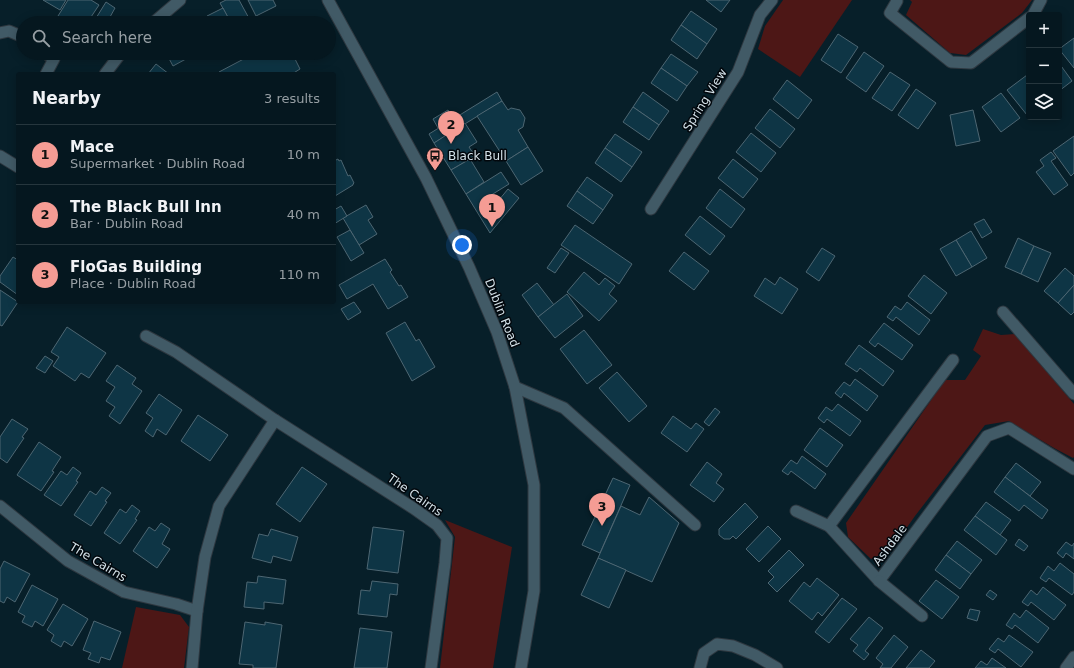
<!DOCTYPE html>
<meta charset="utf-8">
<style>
:root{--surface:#05171f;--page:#13242c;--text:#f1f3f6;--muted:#979fa4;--line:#26363d;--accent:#f59c94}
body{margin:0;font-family:"DejaVu Sans",sans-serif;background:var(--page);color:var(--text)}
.controls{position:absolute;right:12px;top:12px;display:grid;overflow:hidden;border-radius:4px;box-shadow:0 2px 10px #0003}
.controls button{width:36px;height:36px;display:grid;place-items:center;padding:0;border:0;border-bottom:1px solid var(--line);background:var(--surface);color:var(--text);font:20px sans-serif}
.you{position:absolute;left:462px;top:245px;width:14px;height:14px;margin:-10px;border:3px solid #fff;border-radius:50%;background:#1a73e8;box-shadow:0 0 0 6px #1a73e833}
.badge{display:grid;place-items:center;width:26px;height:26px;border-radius:50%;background:var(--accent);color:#111;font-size:13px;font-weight:700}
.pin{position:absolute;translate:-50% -33px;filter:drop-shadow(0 1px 2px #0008)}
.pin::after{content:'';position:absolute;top:21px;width:14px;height:12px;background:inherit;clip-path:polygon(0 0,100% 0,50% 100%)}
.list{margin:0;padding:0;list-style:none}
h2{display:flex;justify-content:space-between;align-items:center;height:52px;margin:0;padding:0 16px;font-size:17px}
h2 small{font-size:13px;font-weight:400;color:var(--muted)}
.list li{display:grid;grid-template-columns:26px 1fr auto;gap:12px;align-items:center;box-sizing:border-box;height:60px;padding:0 16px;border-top:1px solid var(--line)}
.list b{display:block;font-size:15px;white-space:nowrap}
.list p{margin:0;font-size:13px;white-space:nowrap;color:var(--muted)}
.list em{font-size:13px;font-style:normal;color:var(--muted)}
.icon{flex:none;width:22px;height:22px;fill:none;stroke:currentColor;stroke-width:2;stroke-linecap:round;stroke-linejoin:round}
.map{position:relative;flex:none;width:1074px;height:668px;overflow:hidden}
.search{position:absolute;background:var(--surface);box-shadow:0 2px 10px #0003;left:16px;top:16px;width:320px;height:44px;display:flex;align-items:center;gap:10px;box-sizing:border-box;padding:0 14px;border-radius:22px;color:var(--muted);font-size:15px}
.panel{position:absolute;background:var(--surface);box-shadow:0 2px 10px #0003;left:16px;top:72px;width:320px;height:232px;border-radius:4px}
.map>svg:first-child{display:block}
.green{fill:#4d1716}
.building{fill:#0e3545;stroke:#4d6672}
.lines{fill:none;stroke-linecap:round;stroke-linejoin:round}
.minor-casing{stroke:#2e3840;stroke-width:13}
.secondary-casing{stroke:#2e3840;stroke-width:13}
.minor{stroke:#415a66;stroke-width:11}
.secondary{stroke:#415a66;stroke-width:11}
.labels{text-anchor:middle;stroke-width:3;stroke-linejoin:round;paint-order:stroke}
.street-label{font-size:12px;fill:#d3e1e8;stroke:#02070c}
.poi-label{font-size:12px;fill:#d3e1e8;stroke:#02070c;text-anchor:start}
</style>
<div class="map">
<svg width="1074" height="668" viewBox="0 0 1074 668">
<rect width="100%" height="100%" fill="#071f29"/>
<g class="green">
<path d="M783,0H852L800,77L758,49L765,26Z"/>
<path d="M910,0H1032L1022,13L966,55L950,53L906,15L912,2Z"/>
<path d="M983,329L1001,335L1015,334L1074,404V457L1073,458L1054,448L1009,421L985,425L915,516L891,550L871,559L848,537L846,523L945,380H965L981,356L973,350Z"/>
<path d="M445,520L512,547L493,668H440L455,537Z"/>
<path d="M136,607L180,615L189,627L184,668H122Z"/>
</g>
<g class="building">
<path d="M43,0H66L60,10Z"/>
<path d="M68,0H91L99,5L87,23H68L58,16Z"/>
<path d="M226,0H239L251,22L231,23L220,3Z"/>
<path d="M248,0H273L276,6L256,16Z"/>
<path d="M706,0H730L721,12Z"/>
<path d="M106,2L115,8L110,17L119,23H93Z"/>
<path d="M223,8L231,23H211L207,16Z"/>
<path d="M691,11L717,29L707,44L681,25Z"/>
<path d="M681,25L707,44L697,59L671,40Z"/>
<path d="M838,34L858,47L841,73L821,60Z"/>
<path d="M1074,38V68L1059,49Z"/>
<path d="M864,52L884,66L866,92L846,78Z"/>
<path d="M166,53H197L173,66Z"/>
<path d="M255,53H284L286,55L292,53L300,69L292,74H220L219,72Z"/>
<path d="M671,54L698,72L687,86L661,68Z"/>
<path d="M1059,63L1072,81L1059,91Z"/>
<path d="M156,64L169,74H148Z"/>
<path d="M661,68L687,86L677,101L651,83Z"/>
<path d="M890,72L910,85L892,111L872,98Z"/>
<path d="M1027,75L1029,79V114L1027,115L1007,90Z"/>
<path d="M787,80L812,100L798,119L773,99Z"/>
<path d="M916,89L936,103L918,129L898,115Z"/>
<path d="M497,92L502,101L434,143L429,134Z"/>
<path d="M643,92L669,111L659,125L633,107Z"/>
<path d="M1001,93L1020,118L1001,132L982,107Z"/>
<path d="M502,101L508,110L511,108L520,110L525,118L523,127L518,130L528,147L506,161L477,116Z"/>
<path d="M633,107L659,125L649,140L623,122Z"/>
<path d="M770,109L795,129L780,148L755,128Z"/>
<path d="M448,110L454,119L438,128L433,119Z"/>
<path d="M973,110L980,141L956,146L950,115Z"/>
<path d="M465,123L477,142L469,147L475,156L451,170L434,143Z"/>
<path d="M751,133L776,153L761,172L736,152Z"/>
<path d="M615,134L642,152L632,167L605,148Z"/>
<path d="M1074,136V173L1071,176L1053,151Z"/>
<path d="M528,147L543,171L521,185L506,161Z"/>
<path d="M605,148L632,167L621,182L595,163Z"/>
<path d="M1051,152L1056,158L1051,161L1068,185L1054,195L1036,172L1044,166L1040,160Z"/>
<path d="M338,159L339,161L341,160L348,176L350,175L354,183L353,184V185L335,196L334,194V161Z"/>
<path d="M470,159L484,182L466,194L451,170Z"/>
<path d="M733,159L758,179L743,198L718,178Z"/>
<path d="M501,172L509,184L488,197L494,206L508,189L519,198L490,233L466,194Z"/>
<path d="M587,177L613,195L603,210L577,191Z"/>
<path d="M720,189L745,209L731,228L706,208Z"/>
<path d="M577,191L603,210L593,224L567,206Z"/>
<path d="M366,205L373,217L368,220L377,234L359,245L343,218Z"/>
<path d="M341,206L347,216L334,224V210Z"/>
<path d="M700,216L725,236L710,255L685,235Z"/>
<path d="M984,219L992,232L982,238L974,224Z"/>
<path d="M575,225L632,264L619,284L561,245Z"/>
<path d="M350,230L364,253L351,261L337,237Z"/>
<path d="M971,231L987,258L972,267L956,240Z"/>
<path d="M1018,238L1034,246L1021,274L1005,267Z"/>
<path d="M956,240L972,267L956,276L940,249Z"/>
<path d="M1034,246L1051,253L1038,282L1021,274Z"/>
<path d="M561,248L569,253L555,273L547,268Z"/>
<path d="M822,248L835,256L819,281L806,272Z"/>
<path d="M684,252L709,271L694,290L669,271Z"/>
<path d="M13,257L18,260V295L0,282V276Z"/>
<path d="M385,259L392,270L390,272L399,286L401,285L408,297L388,309L373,284L347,299L339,285Z"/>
<path d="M1065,268L1074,276V285L1058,303L1044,291Z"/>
<path d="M584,272L599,285L605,278L615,286L609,294L617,301L599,321L567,292Z"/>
<path d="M924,275L947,293L931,314L908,296Z"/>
<path d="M780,277L798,289L782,314L754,296L765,278L775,285Z"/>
<path d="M537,283L554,305L538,317L522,295Z"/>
<path d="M1074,285V312L1071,315L1058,303Z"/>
<path d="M0,290L18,302L2,326L0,325Z"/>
<path d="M567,294L583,316L555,338L538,317Z"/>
<path d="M354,302L361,312L348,320L341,309Z"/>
<path d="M907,302L930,320L919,335L896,317L893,321L887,317L895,306L901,310Z"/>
<path d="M405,322L416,341L419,339L435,367L412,381L386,333Z"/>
<path d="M884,323L913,345L902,360L878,343L875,347L869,342Z"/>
<path d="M67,327L106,353L89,378L81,373L75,381L53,366L59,357L51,352Z"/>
<path d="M584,330L612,365L587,384L560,349Z"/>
<path d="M859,345L894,371L883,386L860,368L857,372L845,364Z"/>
<path d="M45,356L53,361L45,373L36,368Z"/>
<path d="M117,365L136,378L132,384L142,391L120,424L109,416L115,407L106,401L115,387L106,381Z"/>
<path d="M617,372L647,406L629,422L599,388Z"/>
<path d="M855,379L878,396L867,411L844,393L841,398L835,393L844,382L850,386Z"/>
<path d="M159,394L182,410L166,435L157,429L153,437L145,431L153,418L146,413Z"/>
<path d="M838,404L861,421L850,436L827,419L824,423L818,418L826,407L832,411Z"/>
<path d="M715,408L720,412L709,426L704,422Z"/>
<path d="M198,415L228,435L210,461L181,441Z"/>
<path d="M673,416L691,429L696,423L704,429L687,452L661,433Z"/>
<path d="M12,419L28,429L22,437L24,438L7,463L0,458V437Z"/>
<path d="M820,428L843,445L827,467L804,450Z"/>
<path d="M39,442L61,457L52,471L54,472L41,491L17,475Z"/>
<path d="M802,456L826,474L815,489L791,471L788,475L782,471L791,460L797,464Z"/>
<path d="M707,462L722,474L716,483L724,489L714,502L690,485Z"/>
<path d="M1016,463L1041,482L1030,496L1005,477Z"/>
<path d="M73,467L81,473L76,481L78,482L61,506L44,495L61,471L67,475Z"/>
<path d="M302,467L327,484L300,522L276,504Z"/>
<path d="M1005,477L1048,510L1042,519L1024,505L1019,511L994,492Z"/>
<path d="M613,478L630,485L600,553L582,545Z"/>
<path d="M102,487L111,493L105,501L107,502L91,526L74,515L90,491L96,495Z"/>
<path d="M649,497L679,523L652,582L598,558L621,506L640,515Z"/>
<path d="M986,502L1011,520L1000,535L975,516Z"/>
<path d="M745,503L758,517L736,539L733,536L730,539H724L719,535V529Z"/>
<path d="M132,505L140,511L135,519L137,520L120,544L104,533L120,509L126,513Z"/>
<path d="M975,516L1007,540L996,555L964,530Z"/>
<path d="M161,523L170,529L162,544L170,549L157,568L133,551L149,527L155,531Z"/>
<path d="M768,526L781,539L759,562L746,549Z"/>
<path d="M373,527L404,531L398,573L367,569Z"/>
<path d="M271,529L298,537L291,561L273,556L271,563L252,558L259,534L268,536Z"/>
<path d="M1019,539L1028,546L1024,551L1015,545Z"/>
<path d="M957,541L982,560L971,574L946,555Z"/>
<path d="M1066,542L1072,546L1074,543V559L1066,553L1063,558L1057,553Z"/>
<path d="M789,550L804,565L777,592L768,583L774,577L768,571Z"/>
<path d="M946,555L971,574L960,589L935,570Z"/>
<path d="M598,558L626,570L609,608L581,595Z"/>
<path d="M4,561L30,574L15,602L7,597L4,603L0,601V569Z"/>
<path d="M1060,563L1074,574V592L1072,595L1049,578L1046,582L1040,578L1048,566L1054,571Z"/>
<path d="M258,576L286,580L283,604L264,602V609L244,607L247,582L257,583Z"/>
<path d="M817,578L839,595L822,616L818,612L812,620L789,601L804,582L810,587Z"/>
<path d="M936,580L959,597L942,619L919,601Z"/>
<path d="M372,581L398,584L397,595L390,594L387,617L358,614L361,590L370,591Z"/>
<path d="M32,585L58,599L43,626L35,621L32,627L22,622L25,616L18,612Z"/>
<path d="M1043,587L1066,605L1054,620L1031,602L1028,606L1022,602L1031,590L1037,595Z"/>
<path d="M990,590L997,595L993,600L986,595Z"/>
<path d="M842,598L857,609L829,643L815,632Z"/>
<path d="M63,604L88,619L72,646L64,641L61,647L51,641L54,635L47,630Z"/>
<path d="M970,609L980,611L977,621L967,618Z"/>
<path d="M1026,610L1049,628L1038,643L1015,625L1012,629L1006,625L1014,613L1020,618Z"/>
<path d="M869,617L883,628L865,651L869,654L864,660L853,651L858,645L850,639Z"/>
<path d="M94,621L121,632L110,660L101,657L99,663L88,659L91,653L83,650Z"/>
<path d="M245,622L265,625V622L282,625L276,668H253V665L239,664Z"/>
<path d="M360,628L392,632L387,668H354Z"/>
<path d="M894,635L908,647L891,668H880L883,664L876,658Z"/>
<path d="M1009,635L1033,652L1021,667L998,649L995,653L989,649L998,638L1004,642Z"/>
<path d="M921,650L935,661L929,668H906Z"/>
<path d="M992,658L1006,668H975L981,661L987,665Z"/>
</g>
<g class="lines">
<g class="minor-casing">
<g id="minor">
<path d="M897,1L890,13L951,62L971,63L1029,18"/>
<path d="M1033,15L1041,0"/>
<path d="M153,23L180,0"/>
<path d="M0,33L9,31L23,37"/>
<path d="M45,53L54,59L46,74"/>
<path d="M105,74L121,53"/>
<path d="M0,156L18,167"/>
<path d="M651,209L738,72L760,15L772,0"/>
<path d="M1003,312L1074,394"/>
<path d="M146,336L176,352L275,420L413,508L437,525L447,538L445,563L431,668"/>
<path d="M953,360L829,526L879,581L987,436L1009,428L1074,469"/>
<path d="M515,387L564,408L695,525"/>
<path d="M0,506L68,561L124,592L176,604L197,611"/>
<path d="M796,511L829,526"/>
<path d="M879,581L922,616"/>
<path d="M192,668L197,611L205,557L219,506L275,420"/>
<path d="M700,668L704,653L717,644L733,646L755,655L777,668"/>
<path d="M1066,668L1074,657"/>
</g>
</g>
<g class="secondary-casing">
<path id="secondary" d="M328,0L426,178L469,267L497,332L515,387L534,485V591L521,668"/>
</g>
<use href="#minor" class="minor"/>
<use href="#secondary" class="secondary"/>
</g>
<defs>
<g id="bus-pin" transform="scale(0.9)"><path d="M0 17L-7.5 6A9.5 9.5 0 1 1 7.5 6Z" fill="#f59c94" stroke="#02070c"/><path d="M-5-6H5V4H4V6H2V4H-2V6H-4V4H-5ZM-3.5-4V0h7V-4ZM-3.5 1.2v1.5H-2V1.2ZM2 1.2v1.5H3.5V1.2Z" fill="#111"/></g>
</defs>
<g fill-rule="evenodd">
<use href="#bus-pin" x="435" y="156"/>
</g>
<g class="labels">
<g class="street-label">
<text transform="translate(705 100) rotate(-58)" y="4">Spring View</text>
<text transform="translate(502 313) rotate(68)" y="4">Dublin Road</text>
<text transform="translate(415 495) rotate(35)" y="4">The Cairns</text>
<text transform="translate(890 545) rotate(-53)" y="4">Ashdale</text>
<text transform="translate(98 562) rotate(31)" y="4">The Cairns</text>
</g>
<g class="poi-label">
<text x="448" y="160">Black Bull</text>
</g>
</g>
</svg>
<div class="controls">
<button>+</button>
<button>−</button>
<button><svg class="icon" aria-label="layers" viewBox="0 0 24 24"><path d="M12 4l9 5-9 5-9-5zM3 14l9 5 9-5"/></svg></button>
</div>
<div class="you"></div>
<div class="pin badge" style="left:492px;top:227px">1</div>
<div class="pin badge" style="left:451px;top:144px">2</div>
<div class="pin badge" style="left:602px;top:526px">3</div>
<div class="search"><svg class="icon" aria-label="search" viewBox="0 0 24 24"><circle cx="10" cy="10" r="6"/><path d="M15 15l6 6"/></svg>Search here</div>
<section class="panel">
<h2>Nearby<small>3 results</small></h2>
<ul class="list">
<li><span class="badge">1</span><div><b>Mace</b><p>Supermarket · Dublin Road</p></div><em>10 m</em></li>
<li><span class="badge">2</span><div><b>The Black Bull Inn</b><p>Bar · Dublin Road</p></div><em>40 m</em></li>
<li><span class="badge">3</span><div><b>FloGas Building</b><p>Place · Dublin Road</p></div><em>110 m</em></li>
</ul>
</section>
</div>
